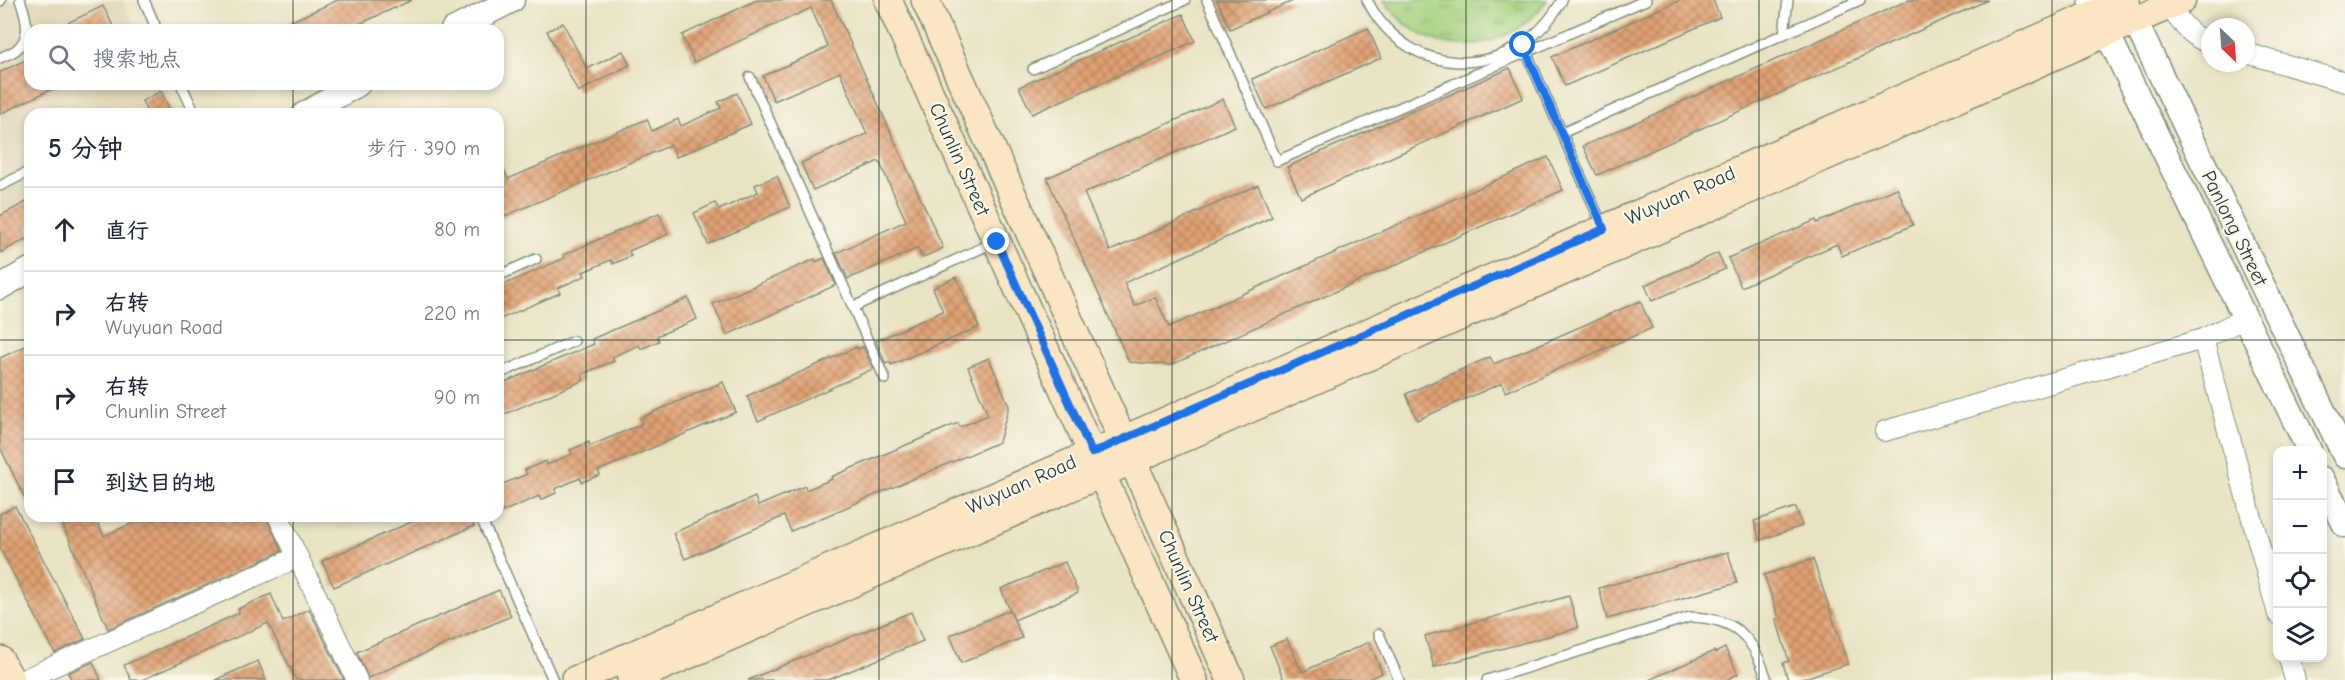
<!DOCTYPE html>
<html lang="zh">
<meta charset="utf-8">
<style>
:root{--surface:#fff;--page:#f6f6f7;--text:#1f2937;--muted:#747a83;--line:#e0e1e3}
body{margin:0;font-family:"Comic Neue","LXGW WenKai TC",sans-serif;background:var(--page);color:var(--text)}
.controls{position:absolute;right:18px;bottom:18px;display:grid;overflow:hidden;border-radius:12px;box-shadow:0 3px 9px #0003}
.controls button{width:54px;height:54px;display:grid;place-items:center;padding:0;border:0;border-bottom:2px solid var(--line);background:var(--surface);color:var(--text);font:30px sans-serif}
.compass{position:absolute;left:2201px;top:18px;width:54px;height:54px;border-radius:50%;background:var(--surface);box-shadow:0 3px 9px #0003;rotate:155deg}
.stop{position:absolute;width:18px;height:18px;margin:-14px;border:4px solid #1a73e8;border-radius:50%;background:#fff}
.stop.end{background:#1a73e8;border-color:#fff;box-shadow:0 2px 6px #0008}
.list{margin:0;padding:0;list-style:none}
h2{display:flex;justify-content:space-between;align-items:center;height:78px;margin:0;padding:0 24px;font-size:26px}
h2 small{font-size:20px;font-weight:400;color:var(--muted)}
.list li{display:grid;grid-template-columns:39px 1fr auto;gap:18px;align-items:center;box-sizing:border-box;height:84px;padding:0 24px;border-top:2px solid var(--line)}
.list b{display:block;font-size:22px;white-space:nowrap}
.list p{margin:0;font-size:20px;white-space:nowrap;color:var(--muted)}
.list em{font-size:20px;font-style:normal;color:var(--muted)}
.icon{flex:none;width:33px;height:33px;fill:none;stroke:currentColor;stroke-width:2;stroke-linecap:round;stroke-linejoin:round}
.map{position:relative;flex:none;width:2345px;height:680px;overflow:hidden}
.search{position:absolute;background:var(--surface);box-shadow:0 3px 9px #0003;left:24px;top:24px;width:480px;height:66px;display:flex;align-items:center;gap:15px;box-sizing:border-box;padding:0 21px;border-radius:18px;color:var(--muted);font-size:22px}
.panel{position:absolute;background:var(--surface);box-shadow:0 3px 9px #0003;left:24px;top:108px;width:480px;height:414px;border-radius:18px}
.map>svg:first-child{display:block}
.built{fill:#dfd4b5}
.grass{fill:url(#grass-tufts);stroke:#62885a;stroke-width:1.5}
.building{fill:url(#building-cross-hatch)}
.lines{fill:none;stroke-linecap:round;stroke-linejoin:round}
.service-casing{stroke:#84907b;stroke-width:12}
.minor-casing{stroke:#84907b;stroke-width:22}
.tertiary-casing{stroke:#84907b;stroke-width:27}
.secondary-casing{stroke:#84907b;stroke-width:30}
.service{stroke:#fff;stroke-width:9}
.minor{stroke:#fff;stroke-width:20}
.tertiary{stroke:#fff;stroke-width:24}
.secondary{stroke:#fbe6c3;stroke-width:27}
.route{stroke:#1a73e8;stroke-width:8}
.grid{fill:none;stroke:#1f3d34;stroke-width:1.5;stroke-opacity:0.55}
.labels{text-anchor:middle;stroke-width:4.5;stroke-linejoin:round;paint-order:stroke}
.street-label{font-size:20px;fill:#1f3d34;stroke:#fbf7ec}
</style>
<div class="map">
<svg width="2345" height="680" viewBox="0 0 2345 680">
<defs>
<pattern id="grass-tufts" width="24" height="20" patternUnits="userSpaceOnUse" patternTransform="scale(1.5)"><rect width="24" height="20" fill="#a4d27f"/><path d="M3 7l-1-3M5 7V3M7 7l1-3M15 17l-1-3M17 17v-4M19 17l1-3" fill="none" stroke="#85ac69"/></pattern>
<pattern id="building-cross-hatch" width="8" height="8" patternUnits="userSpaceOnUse" patternTransform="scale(1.5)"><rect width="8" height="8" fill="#e0a173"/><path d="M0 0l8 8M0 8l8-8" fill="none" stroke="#b5845f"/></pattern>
</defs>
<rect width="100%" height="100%" fill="#fbf7ec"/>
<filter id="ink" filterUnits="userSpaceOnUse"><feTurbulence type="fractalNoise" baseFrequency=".0167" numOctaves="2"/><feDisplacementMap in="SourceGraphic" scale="12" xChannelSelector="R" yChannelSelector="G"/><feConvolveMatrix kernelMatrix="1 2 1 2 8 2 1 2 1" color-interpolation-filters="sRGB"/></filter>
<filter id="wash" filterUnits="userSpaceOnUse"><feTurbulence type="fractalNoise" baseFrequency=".008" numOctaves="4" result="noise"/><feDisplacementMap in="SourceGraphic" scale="24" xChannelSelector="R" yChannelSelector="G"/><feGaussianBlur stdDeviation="1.35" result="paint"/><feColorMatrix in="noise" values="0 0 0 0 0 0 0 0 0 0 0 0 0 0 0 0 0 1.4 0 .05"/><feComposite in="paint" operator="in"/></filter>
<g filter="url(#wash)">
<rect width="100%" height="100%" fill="#e8e3c2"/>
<path class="built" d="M0,0H123L137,30H30V84H163L177,114H30V241L0,257Z"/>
<path class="grass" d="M1384,0H1547C1505,58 1425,62 1384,0Z"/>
<g id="blocks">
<g class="building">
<path d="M338,0H412L346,30H272Z"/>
<path d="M757,0H831L943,248L922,258L918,248L848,279L836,253L906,221L879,161L813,190L801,163L867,134L840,72L774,101L763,76L828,47L811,8L694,62L682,35Z"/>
<path d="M1217,0H1295L1230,29Z"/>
<path d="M1680,0H1713L1720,17L1565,86L1552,57Z"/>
<path d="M1909,0H1988L1597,175L1583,146Z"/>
<path d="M103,6L115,30H53Z"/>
<path d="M1183,14L1195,41L1032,114L1019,87Z"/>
<path d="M563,23L587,69L623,51L630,65L578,92L547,31Z"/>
<path d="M1368,28L1381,58L1266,109L1252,79Z"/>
<path d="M30,58V84H62L0,114V72Z"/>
<path d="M1510,68L1523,98L1301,198L1287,167Z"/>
<path d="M161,91L172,114H148L142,101Z"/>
<path d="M737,93L751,124L676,157L671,145L498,219V157L508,179L647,119L652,131L678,119L681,126L721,108L718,102Z"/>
<path d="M1223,99L1235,126L1084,193L1110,251L1258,185L1272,217L1124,283L1135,306L1155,297L1169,327L1548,157L1563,190L1171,365L1129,362L1047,178Z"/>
<path d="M777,176L790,207L708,244L694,213L715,203L719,210L758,192L755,185Z"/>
<path d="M1897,188L1913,225L1842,256L1837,244L1741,287L1728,258L1816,220L1817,223Z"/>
<path d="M30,200V237L0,253V216Z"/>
<path d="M659,213L668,234L629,251L631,256L613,264L611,260L583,272L585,276L558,288L560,293L498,320V287L565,258L563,255Z"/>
<path d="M1718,253L1725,269L1652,301L1645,285Z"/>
<path d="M824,258L836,285L727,335L713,304L815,259L816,262Z"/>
<path d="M956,277L979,327L891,365L890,362L886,364L876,341L943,311L933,288Z"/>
<path d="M688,298L697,319L657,336L659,341L641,349L639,345L612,357L614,361L582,374L584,380L498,417V385L594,344L592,339Z"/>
<path d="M1640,301L1652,328L1505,392L1502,383L1417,420L1406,394L1490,357L1494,364Z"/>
<path d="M30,344V509L0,447V358Z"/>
<path d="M857,347L858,349L863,347L873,369L758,421L747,396Z"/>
<path d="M989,358L1009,406L999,442L791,531L784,516L685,559L673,533L755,497L758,506L805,486L806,490L832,479L831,477L958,423L960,427L988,415L968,367Z"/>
<path d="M723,382L736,412L598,471L600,475L582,482L580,478L555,489L556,493L541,500L539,496L502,512L498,502V486L527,474L525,470L546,461L547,465L572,454L570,450L589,442L590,446L642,424L640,418Z"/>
<path d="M15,506L85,639L55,653L0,548V514Z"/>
<path d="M1796,507L1802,526L1760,540L1754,521Z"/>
<path d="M59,516H94L104,536L149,516H266L282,551L108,629Z"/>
<path d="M425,516H470L474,526L334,587L322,561Z"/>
<path d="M1728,552L1737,583L1607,619L1599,588Z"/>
<path d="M1813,559L1848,664L1798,680H1788L1783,663L1789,661L1776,619L1779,618L1764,575Z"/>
<path d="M1065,562L1078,593L1014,620L1001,589Z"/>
<path d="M499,590L511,616L368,678L357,652Z"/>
<path d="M271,594L283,622L309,609L344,680H296L268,623L142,680H131L124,665L239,613L238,609Z"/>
<path d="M1569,596L1578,628L1434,667L1425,636Z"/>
<path d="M1010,610L1022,638L961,663L950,635Z"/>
<path d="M911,612L923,641L828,680H748Z"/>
<path d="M1287,639L1302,672L1369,642L1382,673L1366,680H1284L1270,646Z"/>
<path d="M1725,648L1738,674L1726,680H1649L1714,651L1715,653Z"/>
<path d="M258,661L266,680H215Z"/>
<path d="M93,662L101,680H72L68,673Z"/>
</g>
</g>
</g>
<g filter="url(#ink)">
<use href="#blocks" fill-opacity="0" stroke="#84907b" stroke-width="1.5"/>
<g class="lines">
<g class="service-casing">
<g id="service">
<path d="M144,0L157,30"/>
<path d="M1207,0L1277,161L1646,0"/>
<path d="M1367,0C1409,84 1518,81 1562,0"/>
<path d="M0,1L1,0"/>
<path d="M1784,34L1788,0"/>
<path d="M1524,47L1603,227"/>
<path d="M0,58C5,55 13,53 17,49C32,37 26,15 20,0"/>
<path d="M1033,69L1185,0"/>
<path d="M750,77L885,379"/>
<path d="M181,84L195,114"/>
<path d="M1562,133L1860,0"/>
<path d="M0,186L30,171"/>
<path d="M498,276L536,259"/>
<path d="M853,307L995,242"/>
<path d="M498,374L574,341"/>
<path d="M480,516L553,680"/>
<path d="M1379,634L1399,680"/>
<path d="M1487,680L1690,617C1737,618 1753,637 1767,680"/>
</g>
</g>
<g class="minor-casing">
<g id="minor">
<path d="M2169,6C2180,21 2191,38 2210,43"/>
<path d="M2246,53L2345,82"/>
<path d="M2203,339L2278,614"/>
<path d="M1885,431L2203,339L2245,318"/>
<path d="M278,516L357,680"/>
<path d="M2289,658L2295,680"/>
<path d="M23,680L298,557"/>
</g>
</g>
<g class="tertiary-casing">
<g id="tertiary">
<path d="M2091,0L2309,450"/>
<path d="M2127,5L2345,456"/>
<path d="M453,30L512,0"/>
<path d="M305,114L358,84"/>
<path d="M0,287L30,270"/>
<path d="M2322,479L2345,525"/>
</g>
</g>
<g class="secondary-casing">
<g id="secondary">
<path d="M888,0L1194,680"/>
<path d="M925,0L1231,680"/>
<path d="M0,660L11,680"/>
<path d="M575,680L2126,0"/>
<path d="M631,680L2182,0"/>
</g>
</g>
<use href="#service" class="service"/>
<use href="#minor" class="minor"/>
<use href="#tertiary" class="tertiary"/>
<use href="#secondary" class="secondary"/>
</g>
</g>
<g class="lines" filter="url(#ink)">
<path class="route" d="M997,242L1092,453L1604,229L1523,45"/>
</g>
<path class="grid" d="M293,0V30M586,0V680M879,0V680M1172,0V680M1466,0V680M1759,0V680M2052,0V680M293,84V114M0,340H30M498,340H2345M293,516V680"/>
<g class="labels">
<g class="street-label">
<text transform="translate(960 159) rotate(66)" y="7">Chunlin Street</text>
<text transform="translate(1680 195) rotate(-24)" y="7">Wuyuan Road</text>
<text transform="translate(2235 228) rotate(64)" y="7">Panlong Street</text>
<text transform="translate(1021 484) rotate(-24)" y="7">Wuyuan Road</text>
<text transform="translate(1189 586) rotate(66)" y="7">Chunlin Street</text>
</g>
</g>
</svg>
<div class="controls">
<button>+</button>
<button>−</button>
<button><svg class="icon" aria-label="locate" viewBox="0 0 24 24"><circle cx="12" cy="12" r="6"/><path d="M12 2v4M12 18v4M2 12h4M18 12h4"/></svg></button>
<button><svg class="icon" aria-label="layers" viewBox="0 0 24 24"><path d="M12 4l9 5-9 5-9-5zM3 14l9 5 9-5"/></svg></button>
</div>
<svg class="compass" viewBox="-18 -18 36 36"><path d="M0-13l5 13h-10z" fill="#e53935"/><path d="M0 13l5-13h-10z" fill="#747a83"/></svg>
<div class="stop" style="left:1523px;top:45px"></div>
<div class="stop end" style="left:997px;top:242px"></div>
<div class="search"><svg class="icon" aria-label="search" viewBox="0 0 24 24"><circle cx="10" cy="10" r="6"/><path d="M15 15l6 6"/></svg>搜索地点</div>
<section class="panel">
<h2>5 分钟<small>步行 · 390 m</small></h2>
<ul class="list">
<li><svg class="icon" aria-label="ahead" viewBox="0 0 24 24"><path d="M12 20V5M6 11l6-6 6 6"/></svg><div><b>直行</b></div><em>80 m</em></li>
<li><svg class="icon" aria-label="right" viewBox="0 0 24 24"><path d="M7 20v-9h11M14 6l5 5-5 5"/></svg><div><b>右转</b><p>Wuyuan Road</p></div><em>220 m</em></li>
<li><svg class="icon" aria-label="right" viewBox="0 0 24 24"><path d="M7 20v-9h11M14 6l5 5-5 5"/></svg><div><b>右转</b><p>Chunlin Street</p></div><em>90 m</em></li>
<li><svg class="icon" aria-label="arrive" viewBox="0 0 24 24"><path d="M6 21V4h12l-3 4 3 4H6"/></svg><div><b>到达目的地</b></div></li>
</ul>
</section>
</div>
